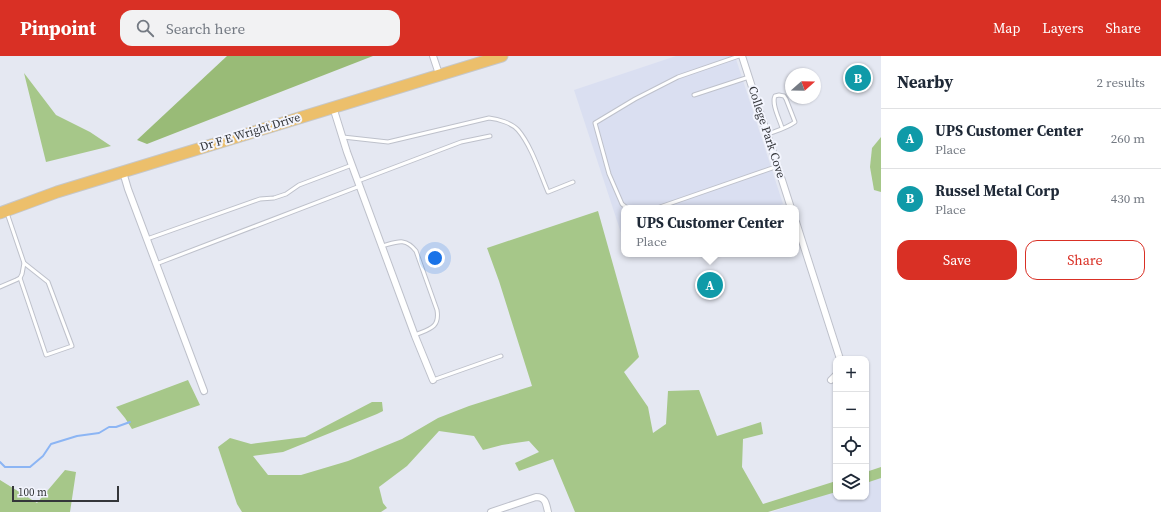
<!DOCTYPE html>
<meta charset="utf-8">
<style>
:root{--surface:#fff;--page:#f2f2f3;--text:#1f2937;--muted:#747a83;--line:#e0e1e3;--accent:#d93025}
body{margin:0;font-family:"Source Serif 4",serif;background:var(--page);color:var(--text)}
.controls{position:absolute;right:12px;bottom:12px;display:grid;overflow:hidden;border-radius:8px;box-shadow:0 1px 3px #0004}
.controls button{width:36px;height:36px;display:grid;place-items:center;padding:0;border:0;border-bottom:1px solid var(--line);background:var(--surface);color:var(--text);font:20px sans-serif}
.compass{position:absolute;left:785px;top:12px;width:36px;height:36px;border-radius:50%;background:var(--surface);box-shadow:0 1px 3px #0004;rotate:70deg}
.scale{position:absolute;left:12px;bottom:10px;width:107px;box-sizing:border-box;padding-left:4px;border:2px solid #34363a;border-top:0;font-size:11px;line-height:14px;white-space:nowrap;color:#34363a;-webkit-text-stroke:3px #f3f5fe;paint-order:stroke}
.you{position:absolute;left:435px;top:202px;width:14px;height:14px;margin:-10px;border:3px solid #fff;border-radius:50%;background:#1a73e8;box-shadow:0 0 0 6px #1a73e833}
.badge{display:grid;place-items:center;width:26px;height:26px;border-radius:50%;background:var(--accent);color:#fff;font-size:13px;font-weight:700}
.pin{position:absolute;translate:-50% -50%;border:2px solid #fff;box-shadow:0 1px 4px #0006}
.popup{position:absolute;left:621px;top:149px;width:178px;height:52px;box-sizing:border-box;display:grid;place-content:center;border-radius:8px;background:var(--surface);filter:drop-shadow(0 1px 3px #0005);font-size:13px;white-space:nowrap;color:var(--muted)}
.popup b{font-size:15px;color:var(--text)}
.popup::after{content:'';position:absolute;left:50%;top:100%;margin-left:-8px;border:8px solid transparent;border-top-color:var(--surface)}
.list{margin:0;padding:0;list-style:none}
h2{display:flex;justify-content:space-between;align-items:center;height:52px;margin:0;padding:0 16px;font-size:17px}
h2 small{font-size:13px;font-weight:400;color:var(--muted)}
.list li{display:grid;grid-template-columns:26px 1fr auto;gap:12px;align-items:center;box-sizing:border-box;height:60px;padding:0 16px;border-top:1px solid var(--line)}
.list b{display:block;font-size:15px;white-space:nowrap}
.list p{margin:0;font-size:13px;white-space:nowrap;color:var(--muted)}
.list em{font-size:13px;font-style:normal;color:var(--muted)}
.actions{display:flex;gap:8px;padding:12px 16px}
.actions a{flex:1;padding:9px 0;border:1px solid var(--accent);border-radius:12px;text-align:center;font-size:14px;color:var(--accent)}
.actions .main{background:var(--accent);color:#fff}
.icon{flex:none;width:22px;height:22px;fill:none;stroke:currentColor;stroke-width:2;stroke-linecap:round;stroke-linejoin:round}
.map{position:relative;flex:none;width:881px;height:456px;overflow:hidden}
header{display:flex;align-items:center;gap:24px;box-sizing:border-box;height:56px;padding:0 20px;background:var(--accent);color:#fff}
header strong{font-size:19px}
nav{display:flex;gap:22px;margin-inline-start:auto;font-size:14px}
.search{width:280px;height:36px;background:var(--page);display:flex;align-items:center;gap:10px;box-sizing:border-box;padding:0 14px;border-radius:12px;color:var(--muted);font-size:15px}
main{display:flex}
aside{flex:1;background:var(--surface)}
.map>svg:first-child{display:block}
.built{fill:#dadff1}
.green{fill:#a6c789}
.forest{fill:#9b7}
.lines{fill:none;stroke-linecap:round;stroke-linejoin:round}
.stream{stroke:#8cb5f4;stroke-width:2}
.service-casing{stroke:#bec1cb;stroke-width:5}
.minor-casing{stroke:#bec1cb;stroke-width:8}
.trunk-casing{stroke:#c6c7c8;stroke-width:13}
.service{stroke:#fff;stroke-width:3}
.minor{stroke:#fff;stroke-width:6}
.trunk{stroke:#ecbf6b;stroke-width:11}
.labels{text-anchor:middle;stroke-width:4;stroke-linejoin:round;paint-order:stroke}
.street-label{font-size:12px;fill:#34363a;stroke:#f3f5fe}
</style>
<header>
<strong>Pinpoint</strong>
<div class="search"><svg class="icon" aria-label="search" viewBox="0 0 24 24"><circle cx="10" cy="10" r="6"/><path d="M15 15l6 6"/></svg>Search here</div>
<nav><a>Map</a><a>Layers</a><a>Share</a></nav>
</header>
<main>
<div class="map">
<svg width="881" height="456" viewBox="0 0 881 456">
<rect width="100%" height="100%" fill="#e5e8f2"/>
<g class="built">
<path d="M676,0H735L783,148L771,152H624V186L574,34Z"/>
<path d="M881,418V456H772L836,434V441H866V423Z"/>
</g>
<g class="green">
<path d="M24,17L56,59L90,76L111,90L46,106Z"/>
<path d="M881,81V136L874,134L870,111L872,92Z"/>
<path d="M598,155L639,301L624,316L648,351L653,377L666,368L668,335L699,334L717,380L761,366L763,378L743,383L742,411L763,448L836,425V436L768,456H575L553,403L519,415L515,407L539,396L529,385L502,389L483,394L474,380L439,375L407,410L379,431L383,447L387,452L381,456H242L237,448L218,391L230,382L251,388L305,381L372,346H382L383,355L377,358L283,396L253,400L268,419H301L348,405L402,383L438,362L469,350L532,330L499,225L487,192Z"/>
<path d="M188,324L200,349L132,373L125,362L116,351Z"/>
<path d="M881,411V422L866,427V416Z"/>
<path d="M65,414L76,416L70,456H0V424L37,447Z"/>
</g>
<path class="forest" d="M227,0H373L147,88L137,84Z"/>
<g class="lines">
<path class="stream" d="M0,406L5,411H30L43,400L51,388L77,380L99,377L109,371H116L130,366"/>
<g class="service-casing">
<g id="service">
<path d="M694,39L749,21"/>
<path d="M768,78C776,75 787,72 795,66L786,43L784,40L779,39L775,40C771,48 780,64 782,72"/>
<path d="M343,81L388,86L489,62C498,63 512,67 518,74C531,89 540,117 548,136L573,126"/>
<path d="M358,125L461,86L490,80"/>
<path d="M627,152L622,148L609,118L595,67L635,43L678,21L739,0"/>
<path d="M657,152L778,110"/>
<path d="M147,183L260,143L274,142L286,138L299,129L352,109"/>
<path d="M382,190C397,186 405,181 416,195L437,254C440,272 429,273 415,279"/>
<path d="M156,208L360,130"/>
<path d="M20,222L46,299L72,290L48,226L24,207"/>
<path d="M0,231L16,224L20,222L22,218L24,207L7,157"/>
<path d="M433,324L501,300"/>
</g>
</g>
<g class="minor-casing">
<g id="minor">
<path d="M433,0L439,18"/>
<path d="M742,0L791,152"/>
<path d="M333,51L347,96L415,280L433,324"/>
<path d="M123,116L128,133L204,335"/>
<path d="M796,166L840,303"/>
<path d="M831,324L836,319"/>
<path d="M491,456L536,441C546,441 546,448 548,456"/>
</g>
</g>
<g class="trunk-casing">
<path id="trunk" d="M0,157L57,136L502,0"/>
</g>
<use href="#service" class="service"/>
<use href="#minor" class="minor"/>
<use href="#trunk" class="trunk"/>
</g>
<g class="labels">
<g class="street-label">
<text transform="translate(250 76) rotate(-17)" y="4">Dr F E Wright Drive</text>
<text transform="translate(767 76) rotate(72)" y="4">College Park Cove</text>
</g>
</g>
</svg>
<div class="controls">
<button>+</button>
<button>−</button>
<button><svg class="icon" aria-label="locate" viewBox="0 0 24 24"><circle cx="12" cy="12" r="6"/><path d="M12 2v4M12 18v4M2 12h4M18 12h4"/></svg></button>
<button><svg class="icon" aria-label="layers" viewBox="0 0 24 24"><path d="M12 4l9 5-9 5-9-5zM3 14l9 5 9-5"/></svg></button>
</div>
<svg class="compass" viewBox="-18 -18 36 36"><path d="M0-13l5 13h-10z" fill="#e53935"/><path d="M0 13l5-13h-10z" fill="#747a83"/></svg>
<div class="scale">100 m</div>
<div class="you"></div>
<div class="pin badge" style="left:710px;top:229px;background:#0f9aa8">A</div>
<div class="popup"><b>UPS Customer Center</b>Place</div>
<div class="pin badge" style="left:858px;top:22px;background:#0f9aa8">B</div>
</div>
<aside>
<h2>Nearby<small>2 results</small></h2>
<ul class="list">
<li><span class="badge" style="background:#0f9aa8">A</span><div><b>UPS Customer Center</b><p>Place</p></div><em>260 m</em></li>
<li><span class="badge" style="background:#0f9aa8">B</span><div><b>Russel Metal Corp</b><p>Place</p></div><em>430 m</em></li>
</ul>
<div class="actions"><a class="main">Save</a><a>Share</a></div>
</aside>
</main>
